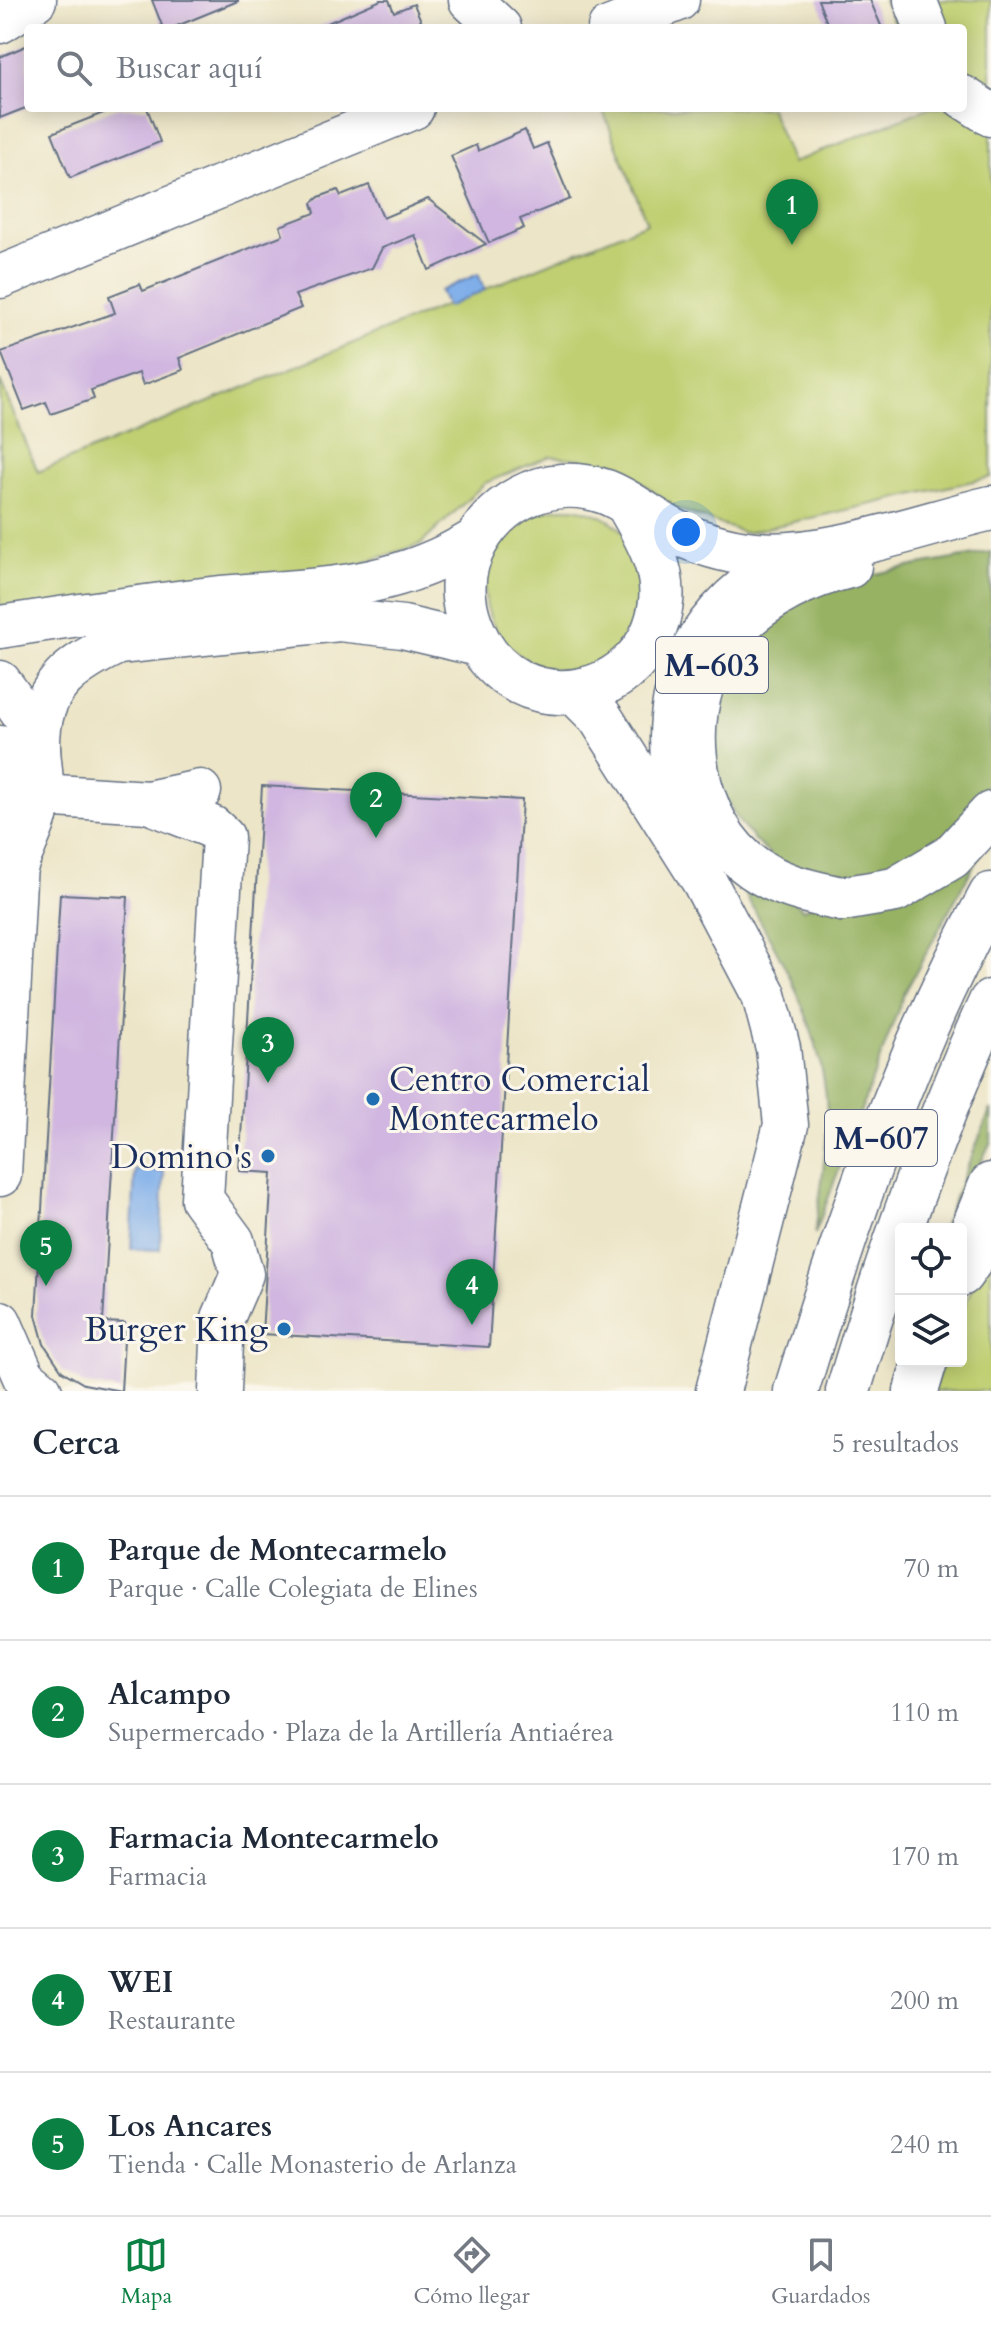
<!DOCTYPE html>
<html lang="es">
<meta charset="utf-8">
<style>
:root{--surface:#fff;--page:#f6f6f7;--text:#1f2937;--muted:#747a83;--line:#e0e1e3;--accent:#0b8043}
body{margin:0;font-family:Cardo,serif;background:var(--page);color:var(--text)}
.controls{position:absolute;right:24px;bottom:24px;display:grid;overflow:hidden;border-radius:8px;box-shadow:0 4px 20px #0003}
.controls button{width:72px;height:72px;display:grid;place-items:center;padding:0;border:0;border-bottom:2px solid var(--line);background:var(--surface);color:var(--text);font:40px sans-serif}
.you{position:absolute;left:686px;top:532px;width:28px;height:28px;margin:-20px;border:6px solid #fff;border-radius:50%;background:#1a73e8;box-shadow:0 0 0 12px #1a73e833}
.badge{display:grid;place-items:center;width:52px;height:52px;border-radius:50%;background:var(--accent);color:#fff;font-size:26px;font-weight:700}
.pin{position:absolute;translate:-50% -66px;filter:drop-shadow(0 2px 4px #0008)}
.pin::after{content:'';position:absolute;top:42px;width:28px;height:24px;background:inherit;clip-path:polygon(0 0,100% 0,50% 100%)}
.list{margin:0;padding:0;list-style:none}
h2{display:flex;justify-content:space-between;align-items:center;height:104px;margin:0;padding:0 32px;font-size:34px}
h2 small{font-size:26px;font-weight:400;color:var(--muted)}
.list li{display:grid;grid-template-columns:52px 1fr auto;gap:24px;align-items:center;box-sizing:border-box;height:144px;padding:0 32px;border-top:2px solid var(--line)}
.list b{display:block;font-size:30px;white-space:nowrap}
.list p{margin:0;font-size:26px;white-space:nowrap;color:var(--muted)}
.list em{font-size:26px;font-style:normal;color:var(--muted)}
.icon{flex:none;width:44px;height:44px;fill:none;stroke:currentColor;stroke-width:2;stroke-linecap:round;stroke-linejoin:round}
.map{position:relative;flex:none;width:991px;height:1391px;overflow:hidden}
.search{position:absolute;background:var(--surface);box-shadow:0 4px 20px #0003;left:24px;right:24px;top:24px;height:88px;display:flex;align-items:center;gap:20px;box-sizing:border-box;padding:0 28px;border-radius:8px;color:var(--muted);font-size:30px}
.sheet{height:824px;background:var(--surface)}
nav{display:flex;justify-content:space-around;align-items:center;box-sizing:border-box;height:112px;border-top:2px solid var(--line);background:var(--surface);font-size:22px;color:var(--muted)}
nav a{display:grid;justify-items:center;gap:4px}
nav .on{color:var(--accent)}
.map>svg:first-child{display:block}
.green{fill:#bfcf71;stroke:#6d7f68;stroke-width:2}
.forest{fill:#97b263;stroke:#597060;stroke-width:2}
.water{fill:#7faee9;stroke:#4d6ea4;stroke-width:2}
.building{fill:#d0b6e0}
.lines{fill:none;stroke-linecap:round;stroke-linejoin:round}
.minor-casing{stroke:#646f83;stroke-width:45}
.major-casing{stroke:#646f83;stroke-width:47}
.highway-casing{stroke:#646f83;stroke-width:47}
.minor{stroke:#fff;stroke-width:42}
.major{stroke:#fff;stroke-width:44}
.highway{stroke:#fff;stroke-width:44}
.poi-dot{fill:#1f6fb2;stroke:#fbf7ec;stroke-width:3}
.labels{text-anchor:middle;stroke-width:6;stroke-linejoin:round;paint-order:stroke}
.shield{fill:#fbf7ec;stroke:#5e6b89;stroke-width:2}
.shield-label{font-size:32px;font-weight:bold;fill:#1b2f5e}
.poi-label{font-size:34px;fill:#1b2f5e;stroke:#fbf7ec;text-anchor:end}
</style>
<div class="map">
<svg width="991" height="1391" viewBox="0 0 991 1391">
<rect width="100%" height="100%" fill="#fbf7ec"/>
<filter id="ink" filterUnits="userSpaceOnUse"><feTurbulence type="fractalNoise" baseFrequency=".0125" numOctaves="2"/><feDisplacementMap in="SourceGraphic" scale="16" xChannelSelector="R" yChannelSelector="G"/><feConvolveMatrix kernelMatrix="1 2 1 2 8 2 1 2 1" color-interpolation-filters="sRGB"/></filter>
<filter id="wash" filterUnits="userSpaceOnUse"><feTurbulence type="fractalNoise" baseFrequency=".006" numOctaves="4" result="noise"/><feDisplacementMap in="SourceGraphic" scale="32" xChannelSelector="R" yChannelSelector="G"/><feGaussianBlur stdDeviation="1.8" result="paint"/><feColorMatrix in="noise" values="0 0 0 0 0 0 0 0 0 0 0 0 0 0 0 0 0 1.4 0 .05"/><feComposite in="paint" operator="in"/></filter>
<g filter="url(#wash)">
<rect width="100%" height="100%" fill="#ece5c7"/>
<g class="green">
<path d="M884,0H991V477L745,533L675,508L616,463L550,456L485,483L421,544L350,567L0,613V381L38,472L647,223L602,108H770L792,163L928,108H963V28H896Z"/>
<circle cx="566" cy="589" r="81"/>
<path d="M991,1236V1391H933L944,1361H961V1316Z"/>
</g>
<g class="forest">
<path d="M991,552C991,582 991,769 989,782C953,845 882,892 809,872C800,869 787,868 780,862C681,792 697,662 798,603C849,572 932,564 991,552Z"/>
<path d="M715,842L803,909L986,843L904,994L815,1234C819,1198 826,1161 827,1124C829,1022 763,928 715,842Z"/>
<path d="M991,1109V1141L950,1229H942Z"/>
</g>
<g class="water">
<path d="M478,274L485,290L447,307L440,291Z"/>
<path d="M135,1170L164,1171L160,1250L131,1249Z"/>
</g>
<g id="blocks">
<g class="building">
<path d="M152,0H238V1L172,28H163Z"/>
<path d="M381,0H389L394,12L414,4L424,28H316Z"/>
<path d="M818,0H870L882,28H829Z"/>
<path d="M28,45V107L0,118V57Z"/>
<path d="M116,108H147L160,142L70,178L52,133Z"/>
<path d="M525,130L533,149L547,143L570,199L520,219L524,228L489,243L451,156L476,145L478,151Z"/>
<path d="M369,185L383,218L428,199L486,244L429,270L415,235L382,248L372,268L295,295L301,308L179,358L183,370L143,385L139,373L91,390L94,399L51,414L46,402L24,410L1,352L115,313L109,296L140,284L143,291L283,235L280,226L315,213L312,203L319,197L338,190L341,196Z"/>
<path d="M262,786L522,800L489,1347L262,1334L272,1173L239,1171Z"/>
<path d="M60,894L128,897L103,1322L125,1323L121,1391L84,1384L62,1371L44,1344L36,1315Z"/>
</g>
</g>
</g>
<g filter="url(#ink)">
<use href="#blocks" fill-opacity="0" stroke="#646f83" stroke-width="2"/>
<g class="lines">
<g class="minor-casing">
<g id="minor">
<path d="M470,0L500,28"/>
<path d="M915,0L926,28"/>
<path d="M0,22L35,0"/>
<path d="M609,28L678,0"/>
<path d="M963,97L991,115"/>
<path d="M0,277L413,108"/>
<path d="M0,627C70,616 141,606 211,598C311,588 386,594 475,540"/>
<path d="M0,682L30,724L39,750"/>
<path d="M0,747L16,792L18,822L0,1175"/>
<path d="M41,795L148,802L200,791"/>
<path d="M148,802L212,827L223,837L202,1199L233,1241L242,1274L223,1318L220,1391"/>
<path d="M17,865C25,843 38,819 41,796C44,780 39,762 39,746C38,689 69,666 118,643L339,620L403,627L479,645"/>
<path d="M0,1322L24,1377L41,1391"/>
</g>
</g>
<g class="major-casing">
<g id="major">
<path d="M629,506C645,534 665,568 661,602C649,703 516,727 474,633C464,612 460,586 467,563C485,504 547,471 606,492C627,500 648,517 668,528C692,541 728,552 755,554C826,560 920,525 991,508"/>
<path d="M842,899C808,892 774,885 746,862C683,808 675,692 733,630C765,597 805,577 849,566"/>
<path d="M961,1258L991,1185"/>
</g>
</g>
<g class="highway-casing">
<g id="highway">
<path d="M576,693L600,717L704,881L764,995L778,1048L786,1125L718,1391"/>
<path d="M689,833C658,738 665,654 747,587C763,574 783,565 800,555"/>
<path d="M842,899L895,890L951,857L991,814"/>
<path d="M961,1274L991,1231"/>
<path d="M796,1391C848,1221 905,1051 991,895"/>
<path d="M848,1391C888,1258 933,1128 991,1002"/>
<path d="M916,1391L925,1361"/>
</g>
</g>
<use href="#minor" class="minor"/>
<use href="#major" class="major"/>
<use href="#highway" class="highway"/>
</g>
</g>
<g class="poi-dot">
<circle cx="373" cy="1099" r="8"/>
<circle cx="268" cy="1156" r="8"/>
<circle cx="284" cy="1329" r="8"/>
</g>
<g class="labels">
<g class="shield">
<rect x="656" y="637" width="112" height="56" rx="6"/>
<rect x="825" y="1110" width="112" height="56" rx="6"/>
</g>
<g class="shield-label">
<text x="712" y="676">M-603</text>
<text x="881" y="1149">M-607</text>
</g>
<g class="poi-label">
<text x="389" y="1091" text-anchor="start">Centro Comercial<tspan x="389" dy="39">Montecarmelo</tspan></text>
<text x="252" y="1168">Domino's</text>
<text x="268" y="1341">Burger King</text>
</g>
</g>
</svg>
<div class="controls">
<button><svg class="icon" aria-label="locate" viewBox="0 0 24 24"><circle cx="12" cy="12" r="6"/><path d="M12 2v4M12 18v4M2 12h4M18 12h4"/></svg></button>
<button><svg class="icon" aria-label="layers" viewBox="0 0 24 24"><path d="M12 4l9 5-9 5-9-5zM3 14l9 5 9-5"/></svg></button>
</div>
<div class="you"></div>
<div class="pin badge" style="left:792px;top:245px">1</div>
<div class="pin badge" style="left:376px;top:838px">2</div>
<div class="pin badge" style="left:268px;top:1083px">3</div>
<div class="pin badge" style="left:472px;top:1325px">4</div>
<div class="pin badge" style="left:46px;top:1286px">5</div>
<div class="search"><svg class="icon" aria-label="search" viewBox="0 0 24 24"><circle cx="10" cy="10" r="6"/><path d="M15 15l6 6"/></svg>Buscar aquí</div>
</div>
<section class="sheet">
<h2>Cerca<small>5 resultados</small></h2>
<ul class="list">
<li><span class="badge">1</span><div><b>Parque de Montecarmelo</b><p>Parque · Calle Colegiata de Elines</p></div><em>70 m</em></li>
<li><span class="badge">2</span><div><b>Alcampo</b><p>Supermercado · Plaza de la Artillería Antiaérea</p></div><em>110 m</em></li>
<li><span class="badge">3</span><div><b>Farmacia Montecarmelo</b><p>Farmacia</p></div><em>170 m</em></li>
<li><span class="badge">4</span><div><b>WEI</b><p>Restaurante</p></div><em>200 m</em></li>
<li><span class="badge">5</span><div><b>Los Ancares</b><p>Tienda · Calle Monasterio de Arlanza</p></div><em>240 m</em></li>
</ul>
</section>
<nav>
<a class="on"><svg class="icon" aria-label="map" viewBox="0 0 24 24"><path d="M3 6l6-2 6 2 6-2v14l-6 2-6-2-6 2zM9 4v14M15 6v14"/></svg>Mapa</a>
<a><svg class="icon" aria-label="directions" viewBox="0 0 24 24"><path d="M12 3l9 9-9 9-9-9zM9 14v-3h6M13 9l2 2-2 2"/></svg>Cómo llegar</a>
<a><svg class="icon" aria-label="saved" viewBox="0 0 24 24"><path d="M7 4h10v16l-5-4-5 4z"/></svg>Guardados</a>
</nav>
